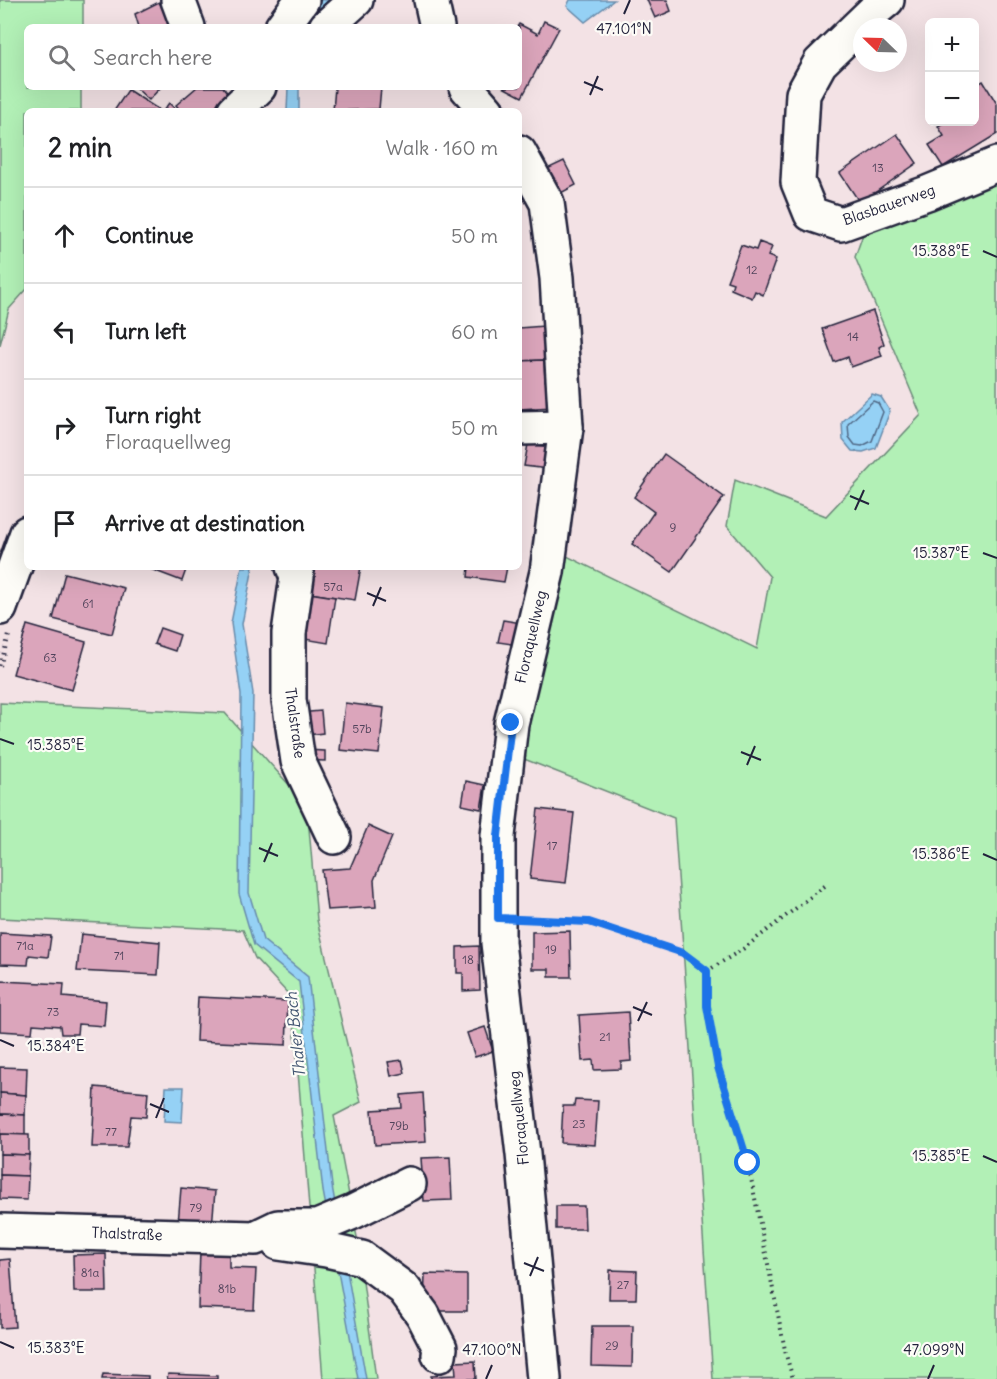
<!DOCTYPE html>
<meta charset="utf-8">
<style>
:root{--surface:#fff;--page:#f6f6f6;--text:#202124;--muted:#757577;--line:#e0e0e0}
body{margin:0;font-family:Delius,sans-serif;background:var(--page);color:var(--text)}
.controls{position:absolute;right:18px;top:18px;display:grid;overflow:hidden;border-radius:9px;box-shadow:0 6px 24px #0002}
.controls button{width:54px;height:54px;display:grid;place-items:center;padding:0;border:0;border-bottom:2px solid var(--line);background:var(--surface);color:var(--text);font:30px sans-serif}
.compass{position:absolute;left:853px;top:18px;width:54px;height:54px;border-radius:50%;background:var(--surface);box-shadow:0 6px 24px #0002;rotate:293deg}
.stop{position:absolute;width:18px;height:18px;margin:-14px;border:4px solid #1a73e8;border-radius:50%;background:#fff}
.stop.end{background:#1a73e8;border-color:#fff;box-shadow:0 2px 6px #0008}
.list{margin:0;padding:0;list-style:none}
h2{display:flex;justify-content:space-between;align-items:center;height:78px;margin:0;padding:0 24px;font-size:26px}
h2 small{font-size:20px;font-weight:400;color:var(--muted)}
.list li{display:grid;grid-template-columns:39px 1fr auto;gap:18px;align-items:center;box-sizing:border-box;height:96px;padding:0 24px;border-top:2px solid var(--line)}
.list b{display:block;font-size:22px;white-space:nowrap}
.list p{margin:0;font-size:20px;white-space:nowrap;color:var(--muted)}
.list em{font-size:20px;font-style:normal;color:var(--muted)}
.icon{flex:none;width:33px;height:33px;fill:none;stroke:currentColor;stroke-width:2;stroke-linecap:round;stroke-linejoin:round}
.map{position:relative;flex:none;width:997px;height:1379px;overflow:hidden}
.search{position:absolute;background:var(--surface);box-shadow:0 6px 24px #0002;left:24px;top:24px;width:498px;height:66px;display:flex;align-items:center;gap:15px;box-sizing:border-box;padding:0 21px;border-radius:9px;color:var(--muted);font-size:22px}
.panel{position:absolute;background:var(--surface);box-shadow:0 6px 24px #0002;left:24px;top:108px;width:498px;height:462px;border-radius:9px}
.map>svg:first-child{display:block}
.green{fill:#b2f0b6;stroke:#6a8978;stroke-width:1.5}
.water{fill:#95d1f5;stroke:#678bab;stroke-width:1.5}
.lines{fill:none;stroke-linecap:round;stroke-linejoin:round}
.shore{stroke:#506885;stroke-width:1.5}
.building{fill:#dba5bb;stroke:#22223b;stroke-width:1.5}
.minor-casing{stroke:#22223b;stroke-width:38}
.major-casing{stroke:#22223b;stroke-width:38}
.path{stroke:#22223b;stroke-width:4;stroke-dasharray:1.5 4.5;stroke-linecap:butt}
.minor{stroke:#fdfcf7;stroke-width:33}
.major{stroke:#fdfcf7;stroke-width:33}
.route{stroke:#1a73e8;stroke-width:8}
.ticks{fill:none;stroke:#22223b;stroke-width:2}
.labels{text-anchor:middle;stroke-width:4.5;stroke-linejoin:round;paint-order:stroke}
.number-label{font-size:12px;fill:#50435b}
.street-label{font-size:15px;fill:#22223b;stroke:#fdfcf7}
.water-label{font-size:16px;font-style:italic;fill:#445773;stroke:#fdfcf7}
.ticks-label{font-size:15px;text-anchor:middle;fill:#22223b;stroke:#fdfcf7;stroke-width:4.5;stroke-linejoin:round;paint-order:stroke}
</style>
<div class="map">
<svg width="997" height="1379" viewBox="0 0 997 1379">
<rect width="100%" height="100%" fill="#f3e2e5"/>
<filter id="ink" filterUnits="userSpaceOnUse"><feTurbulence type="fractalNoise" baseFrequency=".0167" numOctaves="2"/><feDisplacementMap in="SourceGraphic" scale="12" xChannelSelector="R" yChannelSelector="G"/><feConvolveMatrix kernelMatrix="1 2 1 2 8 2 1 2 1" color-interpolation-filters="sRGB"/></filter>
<g filter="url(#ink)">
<g class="green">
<path d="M0,0H83V27H27V87H81V111H27V289L9,309L0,345Z"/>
<path d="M997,170V1379H713L674,818L519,757L567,556L757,649L770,577L727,526L735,480L826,516L921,415L855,257L868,220Z"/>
<path d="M0,703L225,713L307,805L317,920L361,1102L334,1116L357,1237L376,1379H323L292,998L255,958L243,930L0,918Z"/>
</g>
<g class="water">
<path d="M319,0H333L310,27H300L304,18Z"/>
<path d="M570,0H614L585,22L567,6Z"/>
<path d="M288,87H299V111H287Z"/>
<path d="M872,394L881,397L890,411L876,448L863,452L852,451L843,440L842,422Z"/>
<path d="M242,567H253L242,624L253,693L249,893L263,940L308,977L332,1186L366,1379H358L323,1191L299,982L254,945L239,894L241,695L231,623Z"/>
<path d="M166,1087H184L182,1122L164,1121Z"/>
</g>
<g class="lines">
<path class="shore" d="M873,401L878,403L883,412L872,441L862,446L855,445L849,437L848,424Z"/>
</g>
<g class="building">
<path d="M647,0H667L671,11L655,18Z"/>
<path d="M159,2L171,27H139L135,14Z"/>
<path d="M544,21L559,28L522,97L503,87H519V27H517L519,24L538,34Z"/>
<path d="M983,81L997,104V134L943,167L929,145L944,136L938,126L945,122H974V87Z"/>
<path d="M135,87H161L149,100Z"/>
<path d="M197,87H223L229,95L209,111H181L176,105Z"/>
<path d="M335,87H381L379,109L333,111Z"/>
<path d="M470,87H489L511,111H493Z"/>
<path d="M128,90L161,111H114Z"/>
<path d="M169,103L177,111H163Z"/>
<path d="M897,134L917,163L860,203L840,173Z"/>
<path d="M564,161L576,185L557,195L545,170Z"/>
<path d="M759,242L772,247L768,256L776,259L763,295L755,291L752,298L731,289L733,283L727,281L741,245L756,250Z"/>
<path d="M873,311L884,344L879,347L882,356L851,367L848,357L834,362L822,329Z"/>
<path d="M544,326V360L519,361V328Z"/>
<path d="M544,360L545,381L552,380L553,407L519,409V361Z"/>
<path d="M528,444L551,447L548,469L524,466Z"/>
<path d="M664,454L724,497L672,572L632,544L654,512L634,497Z"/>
<path d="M145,567H187L182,581Z"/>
<path d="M313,567H361L355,600L309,593Z"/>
<path d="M469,567H507L504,582L468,577Z"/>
<path d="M65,573L124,588L112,634L53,619Z"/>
<path d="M309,593L335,597L328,643L293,637Z"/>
<path d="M503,620L522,623L518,645L498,642Z"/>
<path d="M27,625L86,642L72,690L13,674Z"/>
<path d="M160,628L180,635L175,651L154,644Z"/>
<path d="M345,703L384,708L379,754L340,750Z"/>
<path d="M321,711L323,733L300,736L298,713Z"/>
<path d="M304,750L325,751V761L303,760Z"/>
<path d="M466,781L485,785L481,809L462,805Z"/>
<path d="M538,809L574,813L566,883L530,879Z"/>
<path d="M368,826L392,837L374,880L376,907L327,910L322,870L350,868Z"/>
<path d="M570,931L571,977H549V969H532V932Z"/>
<path d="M0,933L51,936L48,957L29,955L28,965L0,964Z"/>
<path d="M81,934L160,942L158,975L77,971Z"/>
<path d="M479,946L480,990L463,991V973H457V947Z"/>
<path d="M0,981L64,984L63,997L106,1001L104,1026L78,1024L77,1034H61L60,1026L33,1024L32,1033L0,1031Z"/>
<path d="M198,997L288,1001L286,1045L196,1041Z"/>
<path d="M628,1012L631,1061L621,1062V1069L594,1070L593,1060L582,1061L579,1015Z"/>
<path d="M485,1027L493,1051L475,1057L467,1033Z"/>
<path d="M402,1060L405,1073L391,1076L388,1062Z"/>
<path d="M0,1067L27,1068L26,1095L0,1093Z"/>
<path d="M95,1087L148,1092L146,1117L131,1116L127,1147H92Z"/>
<path d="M0,1093L26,1095L25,1115L0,1114Z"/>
<path d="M423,1093L426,1142L375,1145L372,1110L402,1108L401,1095Z"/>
<path d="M575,1100L598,1101L595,1145L561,1143L563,1106H574Z"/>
<path d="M0,1114L25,1115V1135L0,1134Z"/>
<path d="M0,1134L29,1135V1155L0,1154Z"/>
<path d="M0,1154L29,1155L28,1176L0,1175Z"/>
<path d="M450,1157L452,1200L424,1201L421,1158Z"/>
<path d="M0,1175L28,1176L27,1200L0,1199Z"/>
<path d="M181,1188L215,1191L212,1227L178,1224Z"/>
<path d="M556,1206H584L585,1229H556Z"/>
<path d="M200,1251L229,1252V1268L256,1269L254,1310L198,1308Z"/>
<path d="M106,1254L107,1292H74L73,1255Z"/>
<path d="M10,1259L15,1327L0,1328V1260Z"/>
<path d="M610,1270L637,1271L636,1299H609Z"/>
<path d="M425,1274L467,1275V1311H424Z"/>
<path d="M592,1326H633L632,1367L591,1366Z"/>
<path d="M475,1361L476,1379H431V1376L456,1375L455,1362Z"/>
<path d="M103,1374L148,1376V1379H102Z"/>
<path d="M168,1374L217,1376V1379H167Z"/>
</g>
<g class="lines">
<g class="minor-casing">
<g id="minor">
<path d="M178,0L188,27"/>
<path d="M431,0L437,27"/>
<path d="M887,0L876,9L820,63L803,94L798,182L811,214L841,224L927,193L997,164"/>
<path d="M282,27L302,0"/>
<path d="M466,87L487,111"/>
<path d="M519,152L547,203L557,278L566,427L547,572L511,724L498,836V943L523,1154L544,1379"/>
<path d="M519,428L566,427"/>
<path d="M293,567L297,577L289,633V700L298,761L334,837"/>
<path d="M0,1231L255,1238L278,1227H317L353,1212L409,1184"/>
<path d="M278,1243L326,1250L362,1258L404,1289L423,1315L440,1348L439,1355"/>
</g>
</g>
<g class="major-casing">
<g id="major">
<path d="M326,27L356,0"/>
<path d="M234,111L259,87"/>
<path d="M0,608L27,533"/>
</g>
</g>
<g class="path">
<path d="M0,666L9,635"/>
<path d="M526,919L589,922L683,953L707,971V1006L718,1067L748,1163L786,1355L793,1379"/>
<path d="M707,971L743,949L826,885"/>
</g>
<use href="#minor" class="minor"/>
<use href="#major" class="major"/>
</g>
</g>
<g class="lines" filter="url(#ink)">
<path class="route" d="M511,723L498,836V918L589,922L683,953L707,971V1006L718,1067L748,1163"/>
</g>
<path class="ticks" d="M624,14L630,0M584,82L603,90M590,95L598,76M983,251L997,257M850,496L869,504M855,510L864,490M983,553L997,558M367,593L386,601M373,606L381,587M0,739L14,744M741,752L761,760M747,765L755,746M259,848L278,856M983,854L997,860M264,862L272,843M633,1007L652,1015M638,1021L647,1002M0,1040L14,1046M150,1104L169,1112M156,1118L164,1098M983,1156L997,1162M524,1263L544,1271M530,1276L538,1257M0,1342L14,1348M486,1379L492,1365M928,1379L934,1365"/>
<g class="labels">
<g class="number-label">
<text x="878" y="172">13</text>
<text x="752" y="274">12</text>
<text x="853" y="341">14</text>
<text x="673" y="532">9</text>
<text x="333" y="591">57a</text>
<text x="88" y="608">61</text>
<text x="50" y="662">63</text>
<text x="362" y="733">57b</text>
<text x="552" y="850">17</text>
<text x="25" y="950">71a</text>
<text x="551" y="954">19</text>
<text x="119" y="960">71</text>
<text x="468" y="964">18</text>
<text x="53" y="1016">73</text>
<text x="605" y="1041">21</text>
<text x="579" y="1128">23</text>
<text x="399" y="1130">79b</text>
<text x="111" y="1136">77</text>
<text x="196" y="1212">79</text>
<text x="90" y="1277">81a</text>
<text x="623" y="1289">27</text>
<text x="227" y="1293">81b</text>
<text x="612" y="1350">29</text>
</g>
<g class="street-label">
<text transform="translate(889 205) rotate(-19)" y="5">Blasbauerweg</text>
<text transform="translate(531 637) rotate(-77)" y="5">Floraquellweg</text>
<text transform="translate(295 723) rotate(82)" y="5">Thalstraße</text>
<text transform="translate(519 1118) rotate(-96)" y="5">Floraquellweg</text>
<text transform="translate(127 1234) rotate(2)" y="5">Thalstraße</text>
</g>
<g class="water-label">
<text transform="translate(295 1035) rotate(-96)" y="6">Thaler Bach</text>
</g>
</g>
<g class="ticks-label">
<text x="624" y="34">47.101°N</text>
<text x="941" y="256">15.388°E</text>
<text x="941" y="558">15.387°E</text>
<text x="56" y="750">15.385°E</text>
<text x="941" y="859">15.386°E</text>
<text x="56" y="1051">15.384°E</text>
<text x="941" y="1161">15.385°E</text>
<text x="56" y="1353">15.383°E</text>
<text x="492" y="1355">47.100°N</text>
<text x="934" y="1355">47.099°N</text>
</g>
</svg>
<div class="controls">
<button>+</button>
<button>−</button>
</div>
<svg class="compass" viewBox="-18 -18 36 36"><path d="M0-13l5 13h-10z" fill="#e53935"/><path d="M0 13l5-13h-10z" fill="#757577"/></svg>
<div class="stop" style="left:748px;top:1163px"></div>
<div class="stop end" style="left:511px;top:723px"></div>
<div class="search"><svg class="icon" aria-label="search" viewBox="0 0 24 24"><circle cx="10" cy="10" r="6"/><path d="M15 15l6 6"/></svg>Search here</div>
<section class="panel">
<h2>2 min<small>Walk · 160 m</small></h2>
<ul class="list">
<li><svg class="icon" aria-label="ahead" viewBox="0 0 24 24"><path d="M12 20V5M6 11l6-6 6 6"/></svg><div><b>Continue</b></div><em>50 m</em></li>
<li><svg class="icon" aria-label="left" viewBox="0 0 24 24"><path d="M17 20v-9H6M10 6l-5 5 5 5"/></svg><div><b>Turn left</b></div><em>60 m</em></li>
<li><svg class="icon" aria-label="right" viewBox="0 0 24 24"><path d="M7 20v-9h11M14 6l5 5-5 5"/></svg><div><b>Turn right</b><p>Floraquellweg</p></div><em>50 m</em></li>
<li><svg class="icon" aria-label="arrive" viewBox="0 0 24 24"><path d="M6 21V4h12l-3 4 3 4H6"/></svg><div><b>Arrive at destination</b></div></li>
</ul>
</section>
</div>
